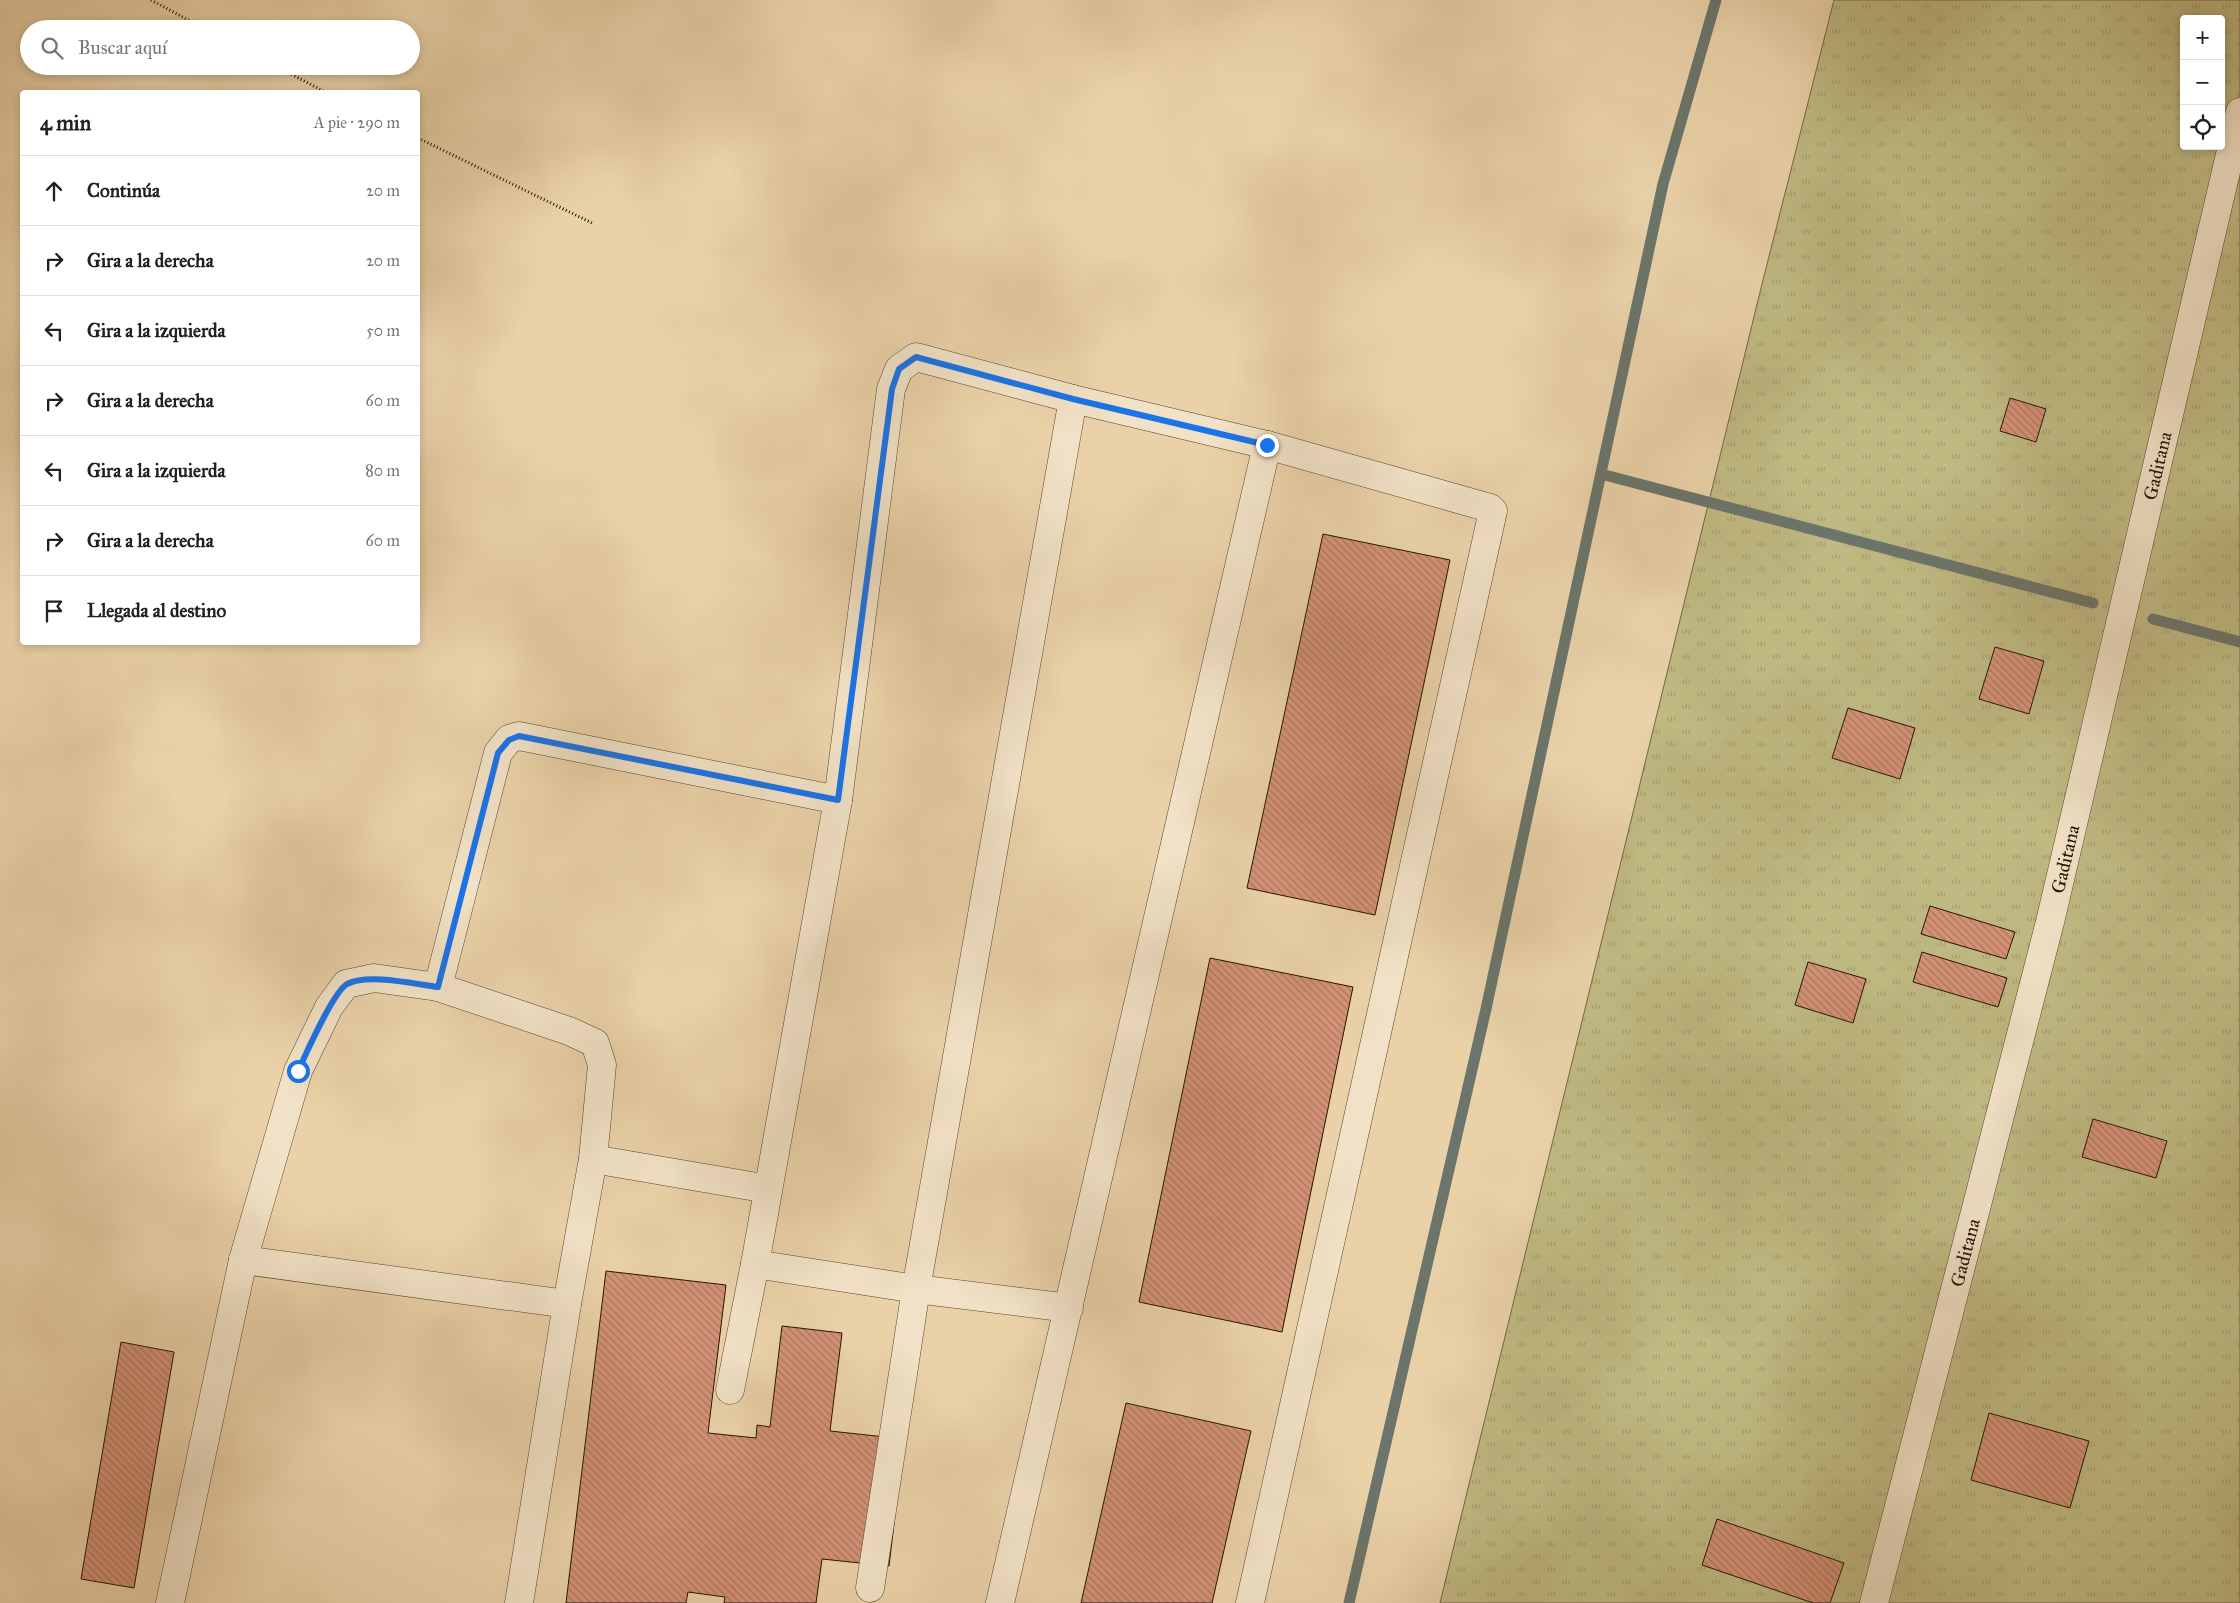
<!DOCTYPE html>
<html lang="es">
<meta charset="utf-8">
<style>
:root{--surface:#fff;--page:#f2f2f2;--text:#202124;--muted:#757577;--line:#e0e0e0}
body{margin:0;font-family:"IM FELL Great Primer",serif;background:var(--page);color:var(--text)}
.controls{position:absolute;right:15px;top:15px;display:grid;overflow:hidden;border-radius:5px;box-shadow:0 2px 8px #0003}
.controls button{width:45px;height:45px;display:grid;place-items:center;padding:0;border:0;border-bottom:1px solid var(--line);background:var(--surface);color:var(--text);font:25px sans-serif}
.stop{position:absolute;width:15px;height:15px;margin:-11px;border:4px solid #1a73e8;border-radius:50%;background:#fff}
.stop.end{background:#1a73e8;border-color:#fff;box-shadow:0 1px 5px #0008}
.list{margin:0;padding:0;list-style:none}
h2{display:flex;justify-content:space-between;align-items:center;height:65px;margin:0;padding:0 20px;font-size:21px}
h2 small{font-size:16px;font-weight:400;color:var(--muted)}
.list li{display:grid;grid-template-columns:32px 1fr auto;gap:15px;align-items:center;box-sizing:border-box;height:70px;padding:0 20px;border-top:1px solid var(--line)}
.list b{display:block;font-size:19px;white-space:nowrap}
.list em{font-size:16px;font-style:normal;color:var(--muted)}
.icon{flex:none;width:28px;height:28px;fill:none;stroke:currentColor;stroke-width:2;stroke-linecap:round;stroke-linejoin:round}
.map{position:relative;flex:none;width:2240px;height:1603px;overflow:hidden}
.search{position:absolute;background:var(--surface);box-shadow:0 2px 8px #0003;left:20px;top:20px;width:400px;height:55px;display:flex;align-items:center;gap:12px;box-sizing:border-box;padding:0 18px;border-radius:28px;color:var(--muted);font-size:19px}
.panel{position:absolute;background:var(--surface);box-shadow:0 2px 8px #0003;left:20px;top:90px;width:400px;height:555px;border-radius:5px}
.map>svg:first-child{display:block}
.grass{fill:url(#grass-tufts);stroke:#726642;fill-rule:evenodd}
.lines{fill:none;stroke-linecap:round;stroke-linejoin:round}
.stream{stroke:#6b756b;stroke-width:11}
.building{fill:url(#building-back-hatch);stroke:#251403}
.minor-casing{stroke:#56432c;stroke-width:29}
.path{stroke:#251403;stroke-width:3;stroke-dasharray:1 2.5;stroke-linecap:butt}
.minor{stroke:#f1e1c6;stroke-width:28}
.route{stroke:#1a73e8;stroke-width:6}
.labels{text-anchor:middle;stroke-width:5;stroke-linejoin:round;paint-order:stroke}
.street-label{font-size:19px;fill:#251403;stroke:#f1e1c6}
</style>
<div class="map">
<svg width="2240" height="1603" viewBox="0 0 2240 1603">
<defs>
<pattern id="grass-tufts" width="24" height="20" patternUnits="userSpaceOnUse" patternTransform="scale(1.25)"><rect width="24" height="20" fill="#bfb982"/><path d="M3 7l-1-3M5 7V3M7 7l1-3M15 17l-1-3M17 17v-4M19 17l1-3" fill="none" stroke="#a49e6f"/></pattern>
<pattern id="building-back-hatch" width="6" height="6" patternUnits="userSpaceOnUse" patternTransform="scale(1.25)"><rect width="6" height="6" fill="#d49276"/><path d="M-1 5l2 2M0 0l6 6M5-1l2 2" fill="none" stroke="#ac765f"/></pattern>
</defs>
<rect width="100%" height="100%" fill="#ead1a8"/>
<filter id="stains"><feTurbulence type="fractalNoise" baseFrequency=".004" numOctaves="4"/><feColorMatrix values="0 0 0 0 .2 0 0 0 0 .09 0 0 0 0 .02 0 0 0 .5 -.17"/></filter>
<radialGradient id="worn" r=".72"><stop offset=".6" stop-color="#630" stop-opacity="0"/><stop offset="1" stop-color="#630" stop-opacity=".3"/></radialGradient>
<path class="grass" d="M1834,0H2240V1603H1440L1761,288ZM2184,19H2221V146H2184Z"/>
<g class="lines">
<g class="stream">
<path d="M1601,474L2093,603"/>
<path d="M2153,619L2240,642"/>
<path d="M1349,1603L1486,1009L1663,184L1716,0"/>
</g>
</g>
<g class="building">
<path d="M2010,398L2046,409L2036,442L2000,431Z"/>
<path d="M1323,534L1450,560L1375,915L1247,888Z"/>
<path d="M1995,647L2044,661L2029,714L1979,699Z"/>
<path d="M1848,708L1915,728L1900,779L1832,758Z"/>
<path d="M1930,906L2015,932L2006,959L1921,934Z"/>
<path d="M1922,952L2007,978L1998,1007L1913,982Z"/>
<path d="M1210,958L1353,987L1282,1332L1139,1302Z"/>
<path d="M1808,962L1866,979L1853,1023L1795,1005Z"/>
<path d="M2093,1119L2167,1141L2156,1178L2082,1157Z"/>
<path d="M606,1271L726,1285L708,1433L756,1438L757,1425L770,1427L782,1326L842,1333L830,1431L904,1439L889,1566L822,1559L816,1603H724L725,1597L688,1592L686,1603H566Z"/>
<path d="M121,1342L174,1352L134,1588L81,1579Z"/>
<path d="M1126,1403L1251,1431L1212,1603H1081Z"/>
<path d="M1989,1413L2089,1441L2070,1508L1971,1480Z"/>
<path d="M1717,1519L1844,1563L1830,1603H1813L1702,1565Z"/>
</g>
<g class="lines">
<g class="minor-casing">
<g id="minor">
<path d="M593,1159L768,1189"/>
<path d="M243,1260L298,1071L329,1007L346,984L374,978L438,987"/>
<path d="M755,1264L916,1289L1069,1308"/>
<path d="M730,1390L755,1264L838,800L891,389L899,369L916,357L1073,399L1267,445L1490,508L1493,511L1250,1603"/>
<path d="M870,1588L916,1289L1073,399"/>
<path d="M170,1603L243,1260L567,1304"/>
<path d="M519,1603L567,1304L593,1159L602,1065L595,1043L569,1031L438,987L498,753L509,739L519,736L838,800"/>
<path d="M1000,1603L1267,445"/>
<path id="s1" d="M1874,1603L2050,922L2240,112"/>
</g>
</g>
<g class="path">
<path d="M151,0L205,29"/>
<path d="M276,66L325,92"/>
<path d="M418,138L592,223"/>
</g>
<use href="#minor" class="minor"/>
</g>
<g class="lines">
<path class="route" d="M298,1071C306,1054 333,992 347,984C369,973 414,984 438,987L498,753L509,740L519,736L838,800L892,389L899,369L916,357L1073,399L1267,445"/>
</g>
<g class="labels">
<g class="street-label">
<text dy="7" stroke="none"><textPath href="#s1" startOffset="1172">Gaditana</textPath></text>
<text dy="7" stroke="none"><textPath href="#s1" startOffset="768">Gaditana</textPath></text>
<text dy="7" stroke="none"><textPath href="#s1" startOffset="362">Gaditana</textPath></text>
</g>
</g>
<rect width="100%" height="100%" filter="url(#stains)"/>
<rect width="100%" height="100%" fill="url(#worn)"/>
</svg>
<div class="controls">
<button>+</button>
<button>−</button>
<button><svg class="icon" aria-label="locate" viewBox="0 0 24 24"><circle cx="12" cy="12" r="6"/><path d="M12 2v4M12 18v4M2 12h4M18 12h4"/></svg></button>
</div>
<div class="stop" style="left:298px;top:1071px"></div>
<div class="stop end" style="left:1267px;top:445px"></div>
<div class="search"><svg class="icon" aria-label="search" viewBox="0 0 24 24"><circle cx="10" cy="10" r="6"/><path d="M15 15l6 6"/></svg>Buscar aquí</div>
<section class="panel">
<h2>4 min<small>A pie · 290 m</small></h2>
<ul class="list">
<li><svg class="icon" aria-label="ahead" viewBox="0 0 24 24"><path d="M12 20V5M6 11l6-6 6 6"/></svg><div><b>Continúa</b></div><em>20 m</em></li>
<li><svg class="icon" aria-label="right" viewBox="0 0 24 24"><path d="M7 20v-9h11M14 6l5 5-5 5"/></svg><div><b>Gira a la derecha</b></div><em>20 m</em></li>
<li><svg class="icon" aria-label="left" viewBox="0 0 24 24"><path d="M17 20v-9H6M10 6l-5 5 5 5"/></svg><div><b>Gira a la izquierda</b></div><em>50 m</em></li>
<li><svg class="icon" aria-label="right" viewBox="0 0 24 24"><path d="M7 20v-9h11M14 6l5 5-5 5"/></svg><div><b>Gira a la derecha</b></div><em>60 m</em></li>
<li><svg class="icon" aria-label="left" viewBox="0 0 24 24"><path d="M17 20v-9H6M10 6l-5 5 5 5"/></svg><div><b>Gira a la izquierda</b></div><em>80 m</em></li>
<li><svg class="icon" aria-label="right" viewBox="0 0 24 24"><path d="M7 20v-9h11M14 6l5 5-5 5"/></svg><div><b>Gira a la derecha</b></div><em>60 m</em></li>
<li><svg class="icon" aria-label="arrive" viewBox="0 0 24 24"><path d="M6 21V4h12l-3 4 3 4H6"/></svg><div><b>Llegada al destino</b></div></li>
</ul>
</section>
</div>
